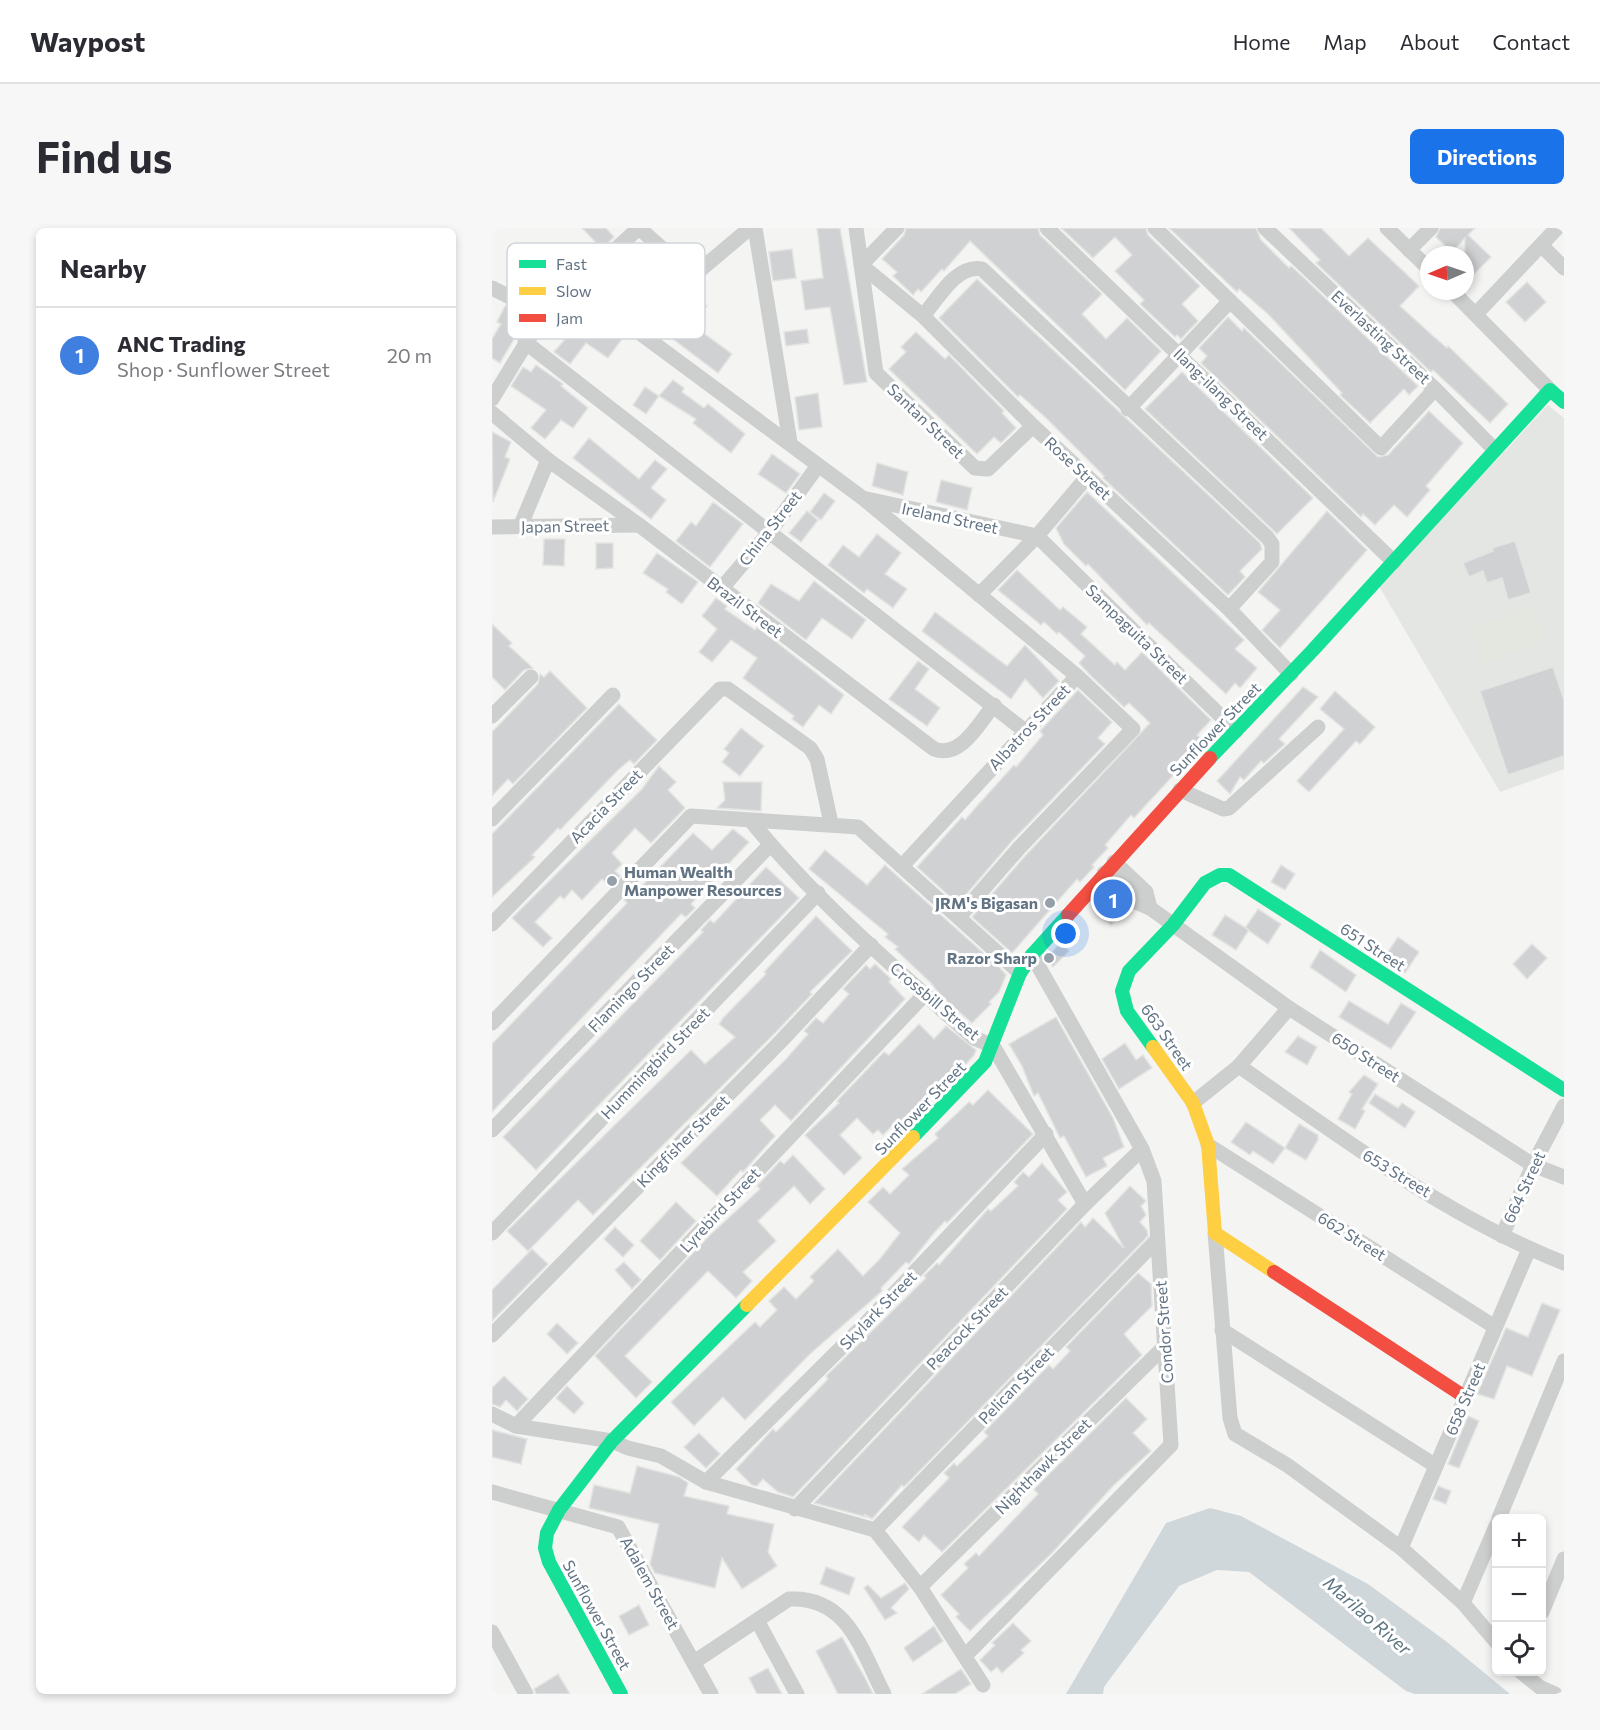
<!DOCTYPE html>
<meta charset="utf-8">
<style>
:root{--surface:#fff;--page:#f7f7f7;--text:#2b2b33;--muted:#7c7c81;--line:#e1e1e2;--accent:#1a73e8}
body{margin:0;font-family:Commissioner,sans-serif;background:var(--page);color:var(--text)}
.controls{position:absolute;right:18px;bottom:18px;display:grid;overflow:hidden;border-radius:9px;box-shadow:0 3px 9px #0003}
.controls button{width:54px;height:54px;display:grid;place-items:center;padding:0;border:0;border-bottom:2px solid var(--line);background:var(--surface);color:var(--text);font:30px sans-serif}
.compass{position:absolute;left:928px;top:18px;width:54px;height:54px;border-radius:50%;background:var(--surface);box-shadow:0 3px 9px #0003;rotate:268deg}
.you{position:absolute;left:574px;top:706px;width:21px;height:21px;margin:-15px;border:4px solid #fff;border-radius:50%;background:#1a73e8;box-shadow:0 0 0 9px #1a73e833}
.badge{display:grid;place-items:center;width:39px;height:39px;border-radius:50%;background:var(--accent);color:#fff;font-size:20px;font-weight:700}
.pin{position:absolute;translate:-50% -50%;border:3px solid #fff;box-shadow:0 2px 6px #0006}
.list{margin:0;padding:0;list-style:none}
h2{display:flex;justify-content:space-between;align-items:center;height:78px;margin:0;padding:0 24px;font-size:26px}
h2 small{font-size:20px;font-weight:400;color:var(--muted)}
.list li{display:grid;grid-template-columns:39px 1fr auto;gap:18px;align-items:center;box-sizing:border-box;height:96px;padding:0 24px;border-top:2px solid var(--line)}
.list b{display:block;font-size:22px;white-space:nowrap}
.list p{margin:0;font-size:20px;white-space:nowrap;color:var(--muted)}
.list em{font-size:20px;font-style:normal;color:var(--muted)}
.icon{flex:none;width:33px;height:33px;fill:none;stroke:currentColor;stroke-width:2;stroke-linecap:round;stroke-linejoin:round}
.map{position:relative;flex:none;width:1072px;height:1466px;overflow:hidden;border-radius:9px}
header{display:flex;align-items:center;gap:36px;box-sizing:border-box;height:84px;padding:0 30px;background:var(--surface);border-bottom:2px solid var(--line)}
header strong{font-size:28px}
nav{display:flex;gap:33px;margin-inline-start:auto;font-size:21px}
.intro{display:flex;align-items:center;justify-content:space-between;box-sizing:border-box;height:144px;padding:0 36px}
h1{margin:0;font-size:42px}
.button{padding:15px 27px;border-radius:9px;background:var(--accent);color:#fff;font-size:21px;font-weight:700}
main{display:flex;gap:36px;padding:0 36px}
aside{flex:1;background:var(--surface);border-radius:9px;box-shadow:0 3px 9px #0003}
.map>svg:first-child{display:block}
.built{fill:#e4e6e4}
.green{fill:#e3e7e0}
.water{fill:#d0d7da}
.building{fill:#d0d1d2;stroke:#e3e3e2;stroke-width:1.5}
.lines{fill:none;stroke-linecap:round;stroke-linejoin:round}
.street{stroke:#cdcfcf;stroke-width:15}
.fast{stroke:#16e098;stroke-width:14}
.slow{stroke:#ffcf43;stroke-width:14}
.jam{stroke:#f24e42;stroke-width:14}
.poi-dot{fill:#95a0aa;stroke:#fff;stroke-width:2}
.labels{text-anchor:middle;stroke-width:6;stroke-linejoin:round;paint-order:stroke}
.street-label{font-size:16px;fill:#627384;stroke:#fff}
.poi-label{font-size:16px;font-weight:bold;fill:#627384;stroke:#fff;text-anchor:end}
.water-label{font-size:18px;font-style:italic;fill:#5d7682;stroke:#fff}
.key{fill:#fff;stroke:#d0d5da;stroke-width:1.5}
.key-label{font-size:16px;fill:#627384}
</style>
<header>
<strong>Waypost</strong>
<nav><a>Home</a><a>Map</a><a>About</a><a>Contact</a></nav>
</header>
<div class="intro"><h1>Find us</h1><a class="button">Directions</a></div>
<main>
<aside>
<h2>Nearby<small></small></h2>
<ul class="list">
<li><span class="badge" style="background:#3f7fe0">1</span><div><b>ANC Trading</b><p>Shop · Sunflower Street</p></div><em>20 m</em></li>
</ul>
</aside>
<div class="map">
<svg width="1072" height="1466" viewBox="0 0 1072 1466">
<rect width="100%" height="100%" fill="#f4f4f2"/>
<path class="built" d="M1056,177L1072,190V541L1008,564L887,358Z"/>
<path class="green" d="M1042,378L1054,412L991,435L979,400Z"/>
<path class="water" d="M718,1280L749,1288L876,1356L955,1414L1018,1466H923L914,1463L757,1344L725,1342L687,1358L612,1459L611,1466H574L674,1295Z"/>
<g class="building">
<path d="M90,0H114L122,9L110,21Z"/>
<path d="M325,0H348L375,154L352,157L338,79L313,82L309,53L331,50Z"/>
<path d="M414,0H546L548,7L610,66L590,86L614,111L635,90L669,123L633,162L478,13L452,43L450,41L429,64L426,61L421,67L401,48L405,44L390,31L412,7Z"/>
<path d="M569,0H654L656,7L708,58L690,76L706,93L689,111L685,107L683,109L648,76L652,72L623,43L640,27L623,9L601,30Z"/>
<path d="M677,0H764L769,12L797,40L799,38L811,49L926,158L917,167L912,161L878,195L848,167L850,165L776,86L747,61L745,64Z"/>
<path d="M797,0H829L857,28L876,10L927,58L908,78L941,108L955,120L956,118L1016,176L998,195L941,142L939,144L824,35L828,32Z"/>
<path d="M948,0H983L976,7L999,29L973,55V10L960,24L944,9Z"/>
<path d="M300,21L304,50L281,53L277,24Z"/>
<path d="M159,32L202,63L200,66L215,78L199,96L240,126L226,145L124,68L137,49L144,54Z"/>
<path d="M485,51L768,315L770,321L748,343L753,349L736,367L611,250L612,248L553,189L528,167L526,169L447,90Z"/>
<path d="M1035,54L1054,74L1033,94L1014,74Z"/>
<path d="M13,78L35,89L8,135L0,130V111L9,96L5,94Z"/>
<path d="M84,79L130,111L116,130L94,115L78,136L62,124L74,110L67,104Z"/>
<path d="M736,89L750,103L752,100L886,229L896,227L937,183L971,215L934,258L938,262L915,289L902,277L883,297L871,286L869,289L709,135L715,128L707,120Z"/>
<path d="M315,101L317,115L294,118L292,104Z"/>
<path d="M424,104L453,131L457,127L512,183L510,185L524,200L509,215L502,209L485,226L397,141L414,124L409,119Z"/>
<path d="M44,137L71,156L69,158L96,180L81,200L69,192L53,211L39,200L54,182L19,158L31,139L39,144Z"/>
<path d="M690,144L821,270L785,306L653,181Z"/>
<path d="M181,152L192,160L190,164L212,180L216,176L253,206L239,225L201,195L204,191L167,168Z"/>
<path d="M153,159L167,168L154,186L141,177Z"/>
<path d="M326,165L330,199L307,202L303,169Z"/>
<path d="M0,204L19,214L13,229L18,231L1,274Z"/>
<path d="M97,210L147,251L163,232L175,241L159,260L174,272L159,291L81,230Z"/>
<path d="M280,226L308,246L294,265L266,246Z"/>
<path d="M385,235L416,244L411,267L380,258Z"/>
<path d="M449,252L480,260L475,282L444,274Z"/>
<path d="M595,264L752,412L743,421L765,440L748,460L743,455L734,466L657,395L655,397L596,336L594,338L572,316L564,300Z"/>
<path d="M332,265L343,273L329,292L318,284Z"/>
<path d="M221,274L251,296L218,339L184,313L199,294L204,298Z"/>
<path d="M315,283L326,292L309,314L297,305Z"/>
<path d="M835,283L875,322L788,420L770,402L788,382L766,364Z"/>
<path d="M385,306L409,325L393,346L415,361L401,380L375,361L372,365L336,337L351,317L367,329Z"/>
<path d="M52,311H73L72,338L51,337Z"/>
<path d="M1023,313L1039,365L1016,372L1010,350L995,355L991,343L977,349L971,335L1001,323L1000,320Z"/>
<path d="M104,315H121V340L104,341Z"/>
<path d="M165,325L206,354L190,376L174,364L176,361L151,345Z"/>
<path d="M525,342L568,382L571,379L595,399L589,406L623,437L625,434L633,442L650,424L719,492L705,507L712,514L642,590L639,587L613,617L616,620L600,637L602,639L588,654L585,651L520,725L480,689L534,627L658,495L637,475L632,479L599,448L587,435L593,428L567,404L565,406L552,394L549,397L506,362Z"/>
<path d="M322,353L374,392L360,411L330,390L314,412L266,375L279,356L307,373Z"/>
<path d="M224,370L235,378L233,381L263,402L265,399L352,467L339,486L327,477L311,499L300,491L302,488L251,450L265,430L239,412L220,434L207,424L225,401L210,388Z"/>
<path d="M443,384L515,438L533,417L567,453L551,470L533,451L519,471L430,403Z"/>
<path d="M0,396L20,415L17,418L41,440L32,442L13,462L0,449Z"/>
<path d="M426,433L437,441L423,461L448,480L435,498L397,471Z"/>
<path d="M1061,439L1072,472V528L1016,547L988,463Z"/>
<path d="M58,443L95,480L21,556L16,551L0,568V504L46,456L48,446L52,449Z"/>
<path d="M811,459L826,469L787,511L793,516L772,535L769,533L752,552L748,549L738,566L725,553Z"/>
<path d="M586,462L620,494L606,510L613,516L520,613L466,676L425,639L470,589L473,592L485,578L522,537L524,539L551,507L548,503Z"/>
<path d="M843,463L883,499L868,516L864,513L817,564L805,553L852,501L828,481Z"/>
<path d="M127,476L165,512L142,536L138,532L126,542L68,602L66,600L40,627L43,629L0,669V606Z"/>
<path d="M249,500L272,518L248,548L230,534L237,525L232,521Z"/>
<path d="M167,538L184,554L176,562L193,580L159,615L143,600L120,625L130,636L123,643L128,648L118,658L110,651L90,672L80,662L72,671L68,668L43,694L60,710L51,719L20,690L150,561Z"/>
<path d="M231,554H270L269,583L225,580L233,572Z"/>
<path d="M241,601L257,614L199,676L203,680L194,689L189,686L0,884V816L135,675L132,672L142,662L144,664L201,605L220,622Z"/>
<path d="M333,622L375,657L393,637L507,739L514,747L507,764L497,774L499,776L480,795L450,769L439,755L403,721L406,719L393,709L396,706L317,641Z"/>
<path d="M789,637L803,646L793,662L779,654Z"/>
<path d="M274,639L307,670L44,942L11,909L211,704L209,702L218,692L222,695Z"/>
<path d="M621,666L636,680L619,697L604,684Z"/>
<path d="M766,681L789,696L776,716L753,700Z"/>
<path d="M733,687L757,702L744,722L720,707Z"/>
<path d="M324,688L360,723L318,764L320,766L283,805L101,987L86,972L36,1023L15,1003L199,822L213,836L243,809L227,796L231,790L274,746L272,744Z"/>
<path d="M906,709L927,724L913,745L891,731Z"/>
<path d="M569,714L577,723L561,739L554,731Z"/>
<path d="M1040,716L1055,730L1035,751L1021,736Z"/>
<path d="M828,722L864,747L854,764L818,739Z"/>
<path d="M383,736L399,751L397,754L413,771L299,893L283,877L268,892L283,908L251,944L249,942L225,968L189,935L294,831L316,806L312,803L324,790L331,795L357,766L351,761L374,737L378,741Z"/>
<path d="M857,773L896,796L909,775L924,784L899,821L847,789Z"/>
<path d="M564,789L621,890L632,919L611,930L615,938L594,949L572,908L568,910L546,865L542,868L530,838L517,816Z"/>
<path d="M427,796L442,811L454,798L484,822L482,827L460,852L444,866L442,865L407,901L402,896L391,907L386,902L381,906L365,890L348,907L370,930L352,947L313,907L347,875L345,873L392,824L397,827Z"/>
<path d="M806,808L825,819L815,837L793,824Z"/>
<path d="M633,815L644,832L651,827L660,840L627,861L610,831Z"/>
<path d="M872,847L886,856L870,881L873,883L863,901L846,891L860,866L857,864Z"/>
<path d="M496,862L541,906L455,995L453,993L442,1005L417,1036L414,1034L389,1060L390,1063L318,1126L253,1192L231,1169L202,1198L179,1174L263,1094L268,1099L285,1082L277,1073L292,1059L304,1071L322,1053L318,1049L346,1021L371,1048L387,1032L408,1005L376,974L391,959L398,966L417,947L410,941L446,910L443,906L477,874L481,877Z"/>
<path d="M883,866L906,880L910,875L923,884L913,900L877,875Z"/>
<path d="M754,894L793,920L781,936L761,923L758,927L739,914Z"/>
<path d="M807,896L826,907V912L814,932L793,920Z"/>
<path d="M301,927L333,961L318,976L302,958L266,993L284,1013L251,1044L260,1053L244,1070L216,1043L133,1128L160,1154L144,1170L103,1128L218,1007L268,961L265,958L288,933L292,936Z"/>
<path d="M550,935L575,964L566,972L575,981L301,1269L286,1264L271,1251L265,1258L260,1257L244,1241L281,1201L284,1204L301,1187L336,1151L334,1148L434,1050L432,1048L445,1035L447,1037L496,981L499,983L526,958L522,954L531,944L537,949Z"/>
<path d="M638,958L654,973L649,978L654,987L648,994L655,1002L656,1008L412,1259L410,1257L380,1291L372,1286L374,1289L322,1275L589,994L593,999L601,990L632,1020L613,985Z"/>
<path d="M184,974L204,993L168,1032L148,1013Z"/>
<path d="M123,999L142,1017L131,1029L112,1011Z"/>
<path d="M40,1021L56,1036L0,1093V1062Z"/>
<path d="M132,1034L149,1052L140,1061L123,1042Z"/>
<path d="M646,1045L659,1056L660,1078L632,1106L650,1127L450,1324L432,1307L427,1314L410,1299L457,1250L452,1245L462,1235L465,1238L496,1208L492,1204L557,1137L561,1141L578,1123L574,1119Z"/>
<path d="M1050,1075L1068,1082L1040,1148L1015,1138L1002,1171L985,1166L1014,1100L1036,1109Z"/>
<path d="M65,1095L86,1115L75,1126L55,1106Z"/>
<path d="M12,1148L36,1171L25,1183L14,1172L8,1179L0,1176V1160Z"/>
<path d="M75,1158L92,1175L82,1186L64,1170Z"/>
<path d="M634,1170L655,1191L641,1205L659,1223L621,1258L560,1325L478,1403L464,1389L467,1386L449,1367L476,1340L472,1336L484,1325L487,1328L546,1266L542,1261Z"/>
<path d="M976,1188L987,1193L967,1240L956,1236Z"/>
<path d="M0,1202L35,1211L29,1236L0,1229Z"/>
<path d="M207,1205L228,1226L214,1240L192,1219Z"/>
<path d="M145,1238L187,1249L196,1255L192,1268L237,1278L235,1286L282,1296L276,1324L285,1338L250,1361L230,1330L223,1360L163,1345L158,1336L167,1296L97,1280L102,1257L138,1265Z"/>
<path d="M946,1258L959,1263L954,1276L941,1271Z"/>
<path d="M334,1339L363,1350L357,1367L328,1356Z"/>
<path d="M413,1355L417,1361L399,1380L405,1385L393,1392L372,1360L376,1357L389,1370Z"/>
<path d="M147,1377L157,1397L137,1407L127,1388Z"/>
<path d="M521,1395L539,1413L529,1422L532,1425L510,1445L505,1439L499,1444L488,1432L503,1417L500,1415Z"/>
<path d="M442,1398L451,1413L421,1434L412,1420Z"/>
<path d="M350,1409L373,1450L381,1466H346L324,1423Z"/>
<path d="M276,1440L290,1466H265L257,1450Z"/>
<path d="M469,1441L479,1456L463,1466H430Z"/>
<path d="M66,1446L78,1466H44L42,1461Z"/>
</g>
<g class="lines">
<g class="street">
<path d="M263,0L298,214"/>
<path d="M364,0L384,145L483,240L496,241L541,198"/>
<path d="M405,0L369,37L431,88L541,198L737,381L799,446"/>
<path d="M555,0L902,334"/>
<path d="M663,0L889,220L943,161"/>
<path d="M773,0L943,161L1002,221"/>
<path d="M895,0L937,41"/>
<path d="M1049,17L1072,40"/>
<path d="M917,22L939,0"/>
<path d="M83,57L372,271L585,448"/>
<path d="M0,60L52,86"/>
<path d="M960,63L1058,162"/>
<path d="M984,86L1065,0"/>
<path d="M431,88C446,71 464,36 490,41L775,309L780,316V334L737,381"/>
<path d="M33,114L533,503"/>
<path d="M0,171L52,86L147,0L201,48L258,0"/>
<path d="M636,181L738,73"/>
<path d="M0,185L56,232L147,297L442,521C469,531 487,495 502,477"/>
<path d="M375,271L545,308L744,503"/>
<path d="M0,299L147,297"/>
<path d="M28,299L56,232"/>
<path d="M229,361L277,305L325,239"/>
<path d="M487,367L545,308L595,249"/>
<path d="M0,488L39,449"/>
<path d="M688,562L731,581L737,580L826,499"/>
<path d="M0,591L121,467"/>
<path d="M259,593C324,673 405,742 482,810L501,818L593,976"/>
<path d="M622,634L654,664L658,680"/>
<path d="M411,637L585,448L641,501L527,620L467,689"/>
<path d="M612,645L644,674L658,680L797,780L1041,937L1072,949"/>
<path d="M0,696L228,461H236L318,520L325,531L339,595"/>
<path d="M0,795L199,588L366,599L528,745"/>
<path d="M747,838C848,909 957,990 1072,1035"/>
<path d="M701,875L747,838L797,780"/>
<path d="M0,902L278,617"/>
<path d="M716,917L1003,1099"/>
<path d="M0,1005L326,665"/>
<path d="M723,1005L738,1190L743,1206L795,1237L909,1320L971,1375L1005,1415"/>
<path d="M1010,1008L1041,937L1072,878"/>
<path d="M730,1102L944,1238"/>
<path d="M0,1107L290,812L379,717"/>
<path d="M0,1186L24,1198L120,1213L136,1220L169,1228L214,1254L383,1302L428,1359L491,1457"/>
<path d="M24,1198L433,766"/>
<path d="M214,1254L376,1093L554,906"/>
<path d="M0,1264L126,1299L219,1466"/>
<path d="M303,1281L593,976L650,921"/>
<path d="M1007,1290L1072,1133"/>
<path d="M383,1302L664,1013"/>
<path d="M909,1320L1037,1021"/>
<path d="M428,1359L674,1117"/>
<path d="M971,1375L1005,1296"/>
<path d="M1050,1384L1072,1331"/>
<path d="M266,1394L305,1466"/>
<path d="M0,1404L34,1466"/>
<path d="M473,1428L679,1217L662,953L650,921L540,727"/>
<path d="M202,1434L297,1371C356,1368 369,1422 392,1466"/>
<path d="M1029,1444L1049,1460L1063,1466"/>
</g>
<g class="fast">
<path d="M718,530L821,422L1058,162L1072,174"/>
<path d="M661,819L635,783L630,763L637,743L681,697L713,655L728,647H737L1072,862"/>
<path d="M421,909L493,834L528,745L540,727L576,687"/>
<path d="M129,1466L57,1334L53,1320L55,1305L67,1282L120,1213L255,1077"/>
</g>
<g class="slow">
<path d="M661,819L701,875L716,917L723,1005L782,1044"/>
<path d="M255,1077L421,909"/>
</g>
<g class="jam">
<path d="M576,687L718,530"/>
<path d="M782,1044L973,1169"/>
</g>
</g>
<g class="poi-dot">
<circle cx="120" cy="653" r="6"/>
<circle cx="558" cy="675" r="6"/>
<circle cx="557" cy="730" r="6"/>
</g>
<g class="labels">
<g class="street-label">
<text transform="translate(889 109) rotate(43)" y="6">Everlasting Street</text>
<text transform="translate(729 166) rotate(44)" y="6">Ilang-ilang Street</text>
<text transform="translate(434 193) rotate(44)" y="6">Santan Street</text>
<text transform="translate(586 240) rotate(43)" y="6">Rose Street</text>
<text transform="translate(458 290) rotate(12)" y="6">Ireland Street</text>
<text transform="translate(73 298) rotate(-1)" y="6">Japan Street</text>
<text transform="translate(278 300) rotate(-52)" y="6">China Street</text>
<text transform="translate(253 379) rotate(37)" y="6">Brazil Street</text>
<text transform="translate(645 406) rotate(44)" y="6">Sampaguita Street</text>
<text transform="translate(537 499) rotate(-47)" y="6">Albatros Street</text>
<text transform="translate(723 501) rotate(-46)" y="6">Sunflower Street</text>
<text transform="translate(114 578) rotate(-46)" y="6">Acacia Street</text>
<text transform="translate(881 719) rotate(33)" y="6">651 Street</text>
<text transform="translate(139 760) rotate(-46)" y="6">Flamingo Street</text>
<text transform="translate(443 773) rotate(40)" y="6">Crossbill Street</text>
<text transform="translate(675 809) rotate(55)" y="6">663 Street</text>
<text transform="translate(874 829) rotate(33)" y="6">650 Street</text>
<text transform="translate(163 835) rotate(-46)" y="6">Hummingbird Street</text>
<text transform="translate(428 880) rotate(-46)" y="6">Sunflower Street</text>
<text transform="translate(191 913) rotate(-45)" y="6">Kingfisher Street</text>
<text transform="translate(905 945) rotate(31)" y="6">653 Street</text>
<text transform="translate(1032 959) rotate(-65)" y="6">664 Street</text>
<text transform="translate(228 982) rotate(-47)" y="6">Lyrebird Street</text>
<text transform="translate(860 1008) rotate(32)" y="6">662 Street</text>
<text transform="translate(386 1082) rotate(-46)" y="6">Skylark Street</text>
<text transform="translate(475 1100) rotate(-46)" y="6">Peacock Street</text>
<text transform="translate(672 1104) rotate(-94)" y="6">Condor Street</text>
<text transform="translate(524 1157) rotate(-46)" y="6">Pelican Street</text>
<text transform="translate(973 1171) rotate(-67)" y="6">658 Street</text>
<text transform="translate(551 1238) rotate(-45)" y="6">Nighthawk Street</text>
<text transform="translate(158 1355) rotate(61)" y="6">Adalem Street</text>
<text transform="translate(105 1387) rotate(61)" y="6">Sunflower Street</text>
</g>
<g class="poi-label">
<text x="132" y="650" text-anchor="start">Human Wealth<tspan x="132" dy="18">Manpower Resources</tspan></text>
<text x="546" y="681">JRM's Bigasan</text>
<text x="545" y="736">Razor Sharp</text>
</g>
<g class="water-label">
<text transform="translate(875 1388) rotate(41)" y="6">Marilao River</text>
</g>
</g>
<rect x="15" y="15" width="198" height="96" rx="9" class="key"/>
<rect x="27" y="32" width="27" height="8" fill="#16e098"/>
<rect x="27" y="59" width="27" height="8" fill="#ffcf43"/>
<rect x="27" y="86" width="27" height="8" fill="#f24e42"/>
<g class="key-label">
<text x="64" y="42">Fast</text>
<text x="64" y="69">Slow</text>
<text x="64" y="96">Jam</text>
</g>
</svg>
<div class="controls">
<button>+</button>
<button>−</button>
<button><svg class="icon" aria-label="locate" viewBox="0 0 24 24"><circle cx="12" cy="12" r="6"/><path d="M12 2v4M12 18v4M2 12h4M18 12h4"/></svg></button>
</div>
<svg class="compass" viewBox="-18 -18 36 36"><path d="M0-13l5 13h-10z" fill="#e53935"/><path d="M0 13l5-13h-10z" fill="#7c7c81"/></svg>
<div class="you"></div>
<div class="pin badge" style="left:621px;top:671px;background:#3f7fe0">1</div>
</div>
</main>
